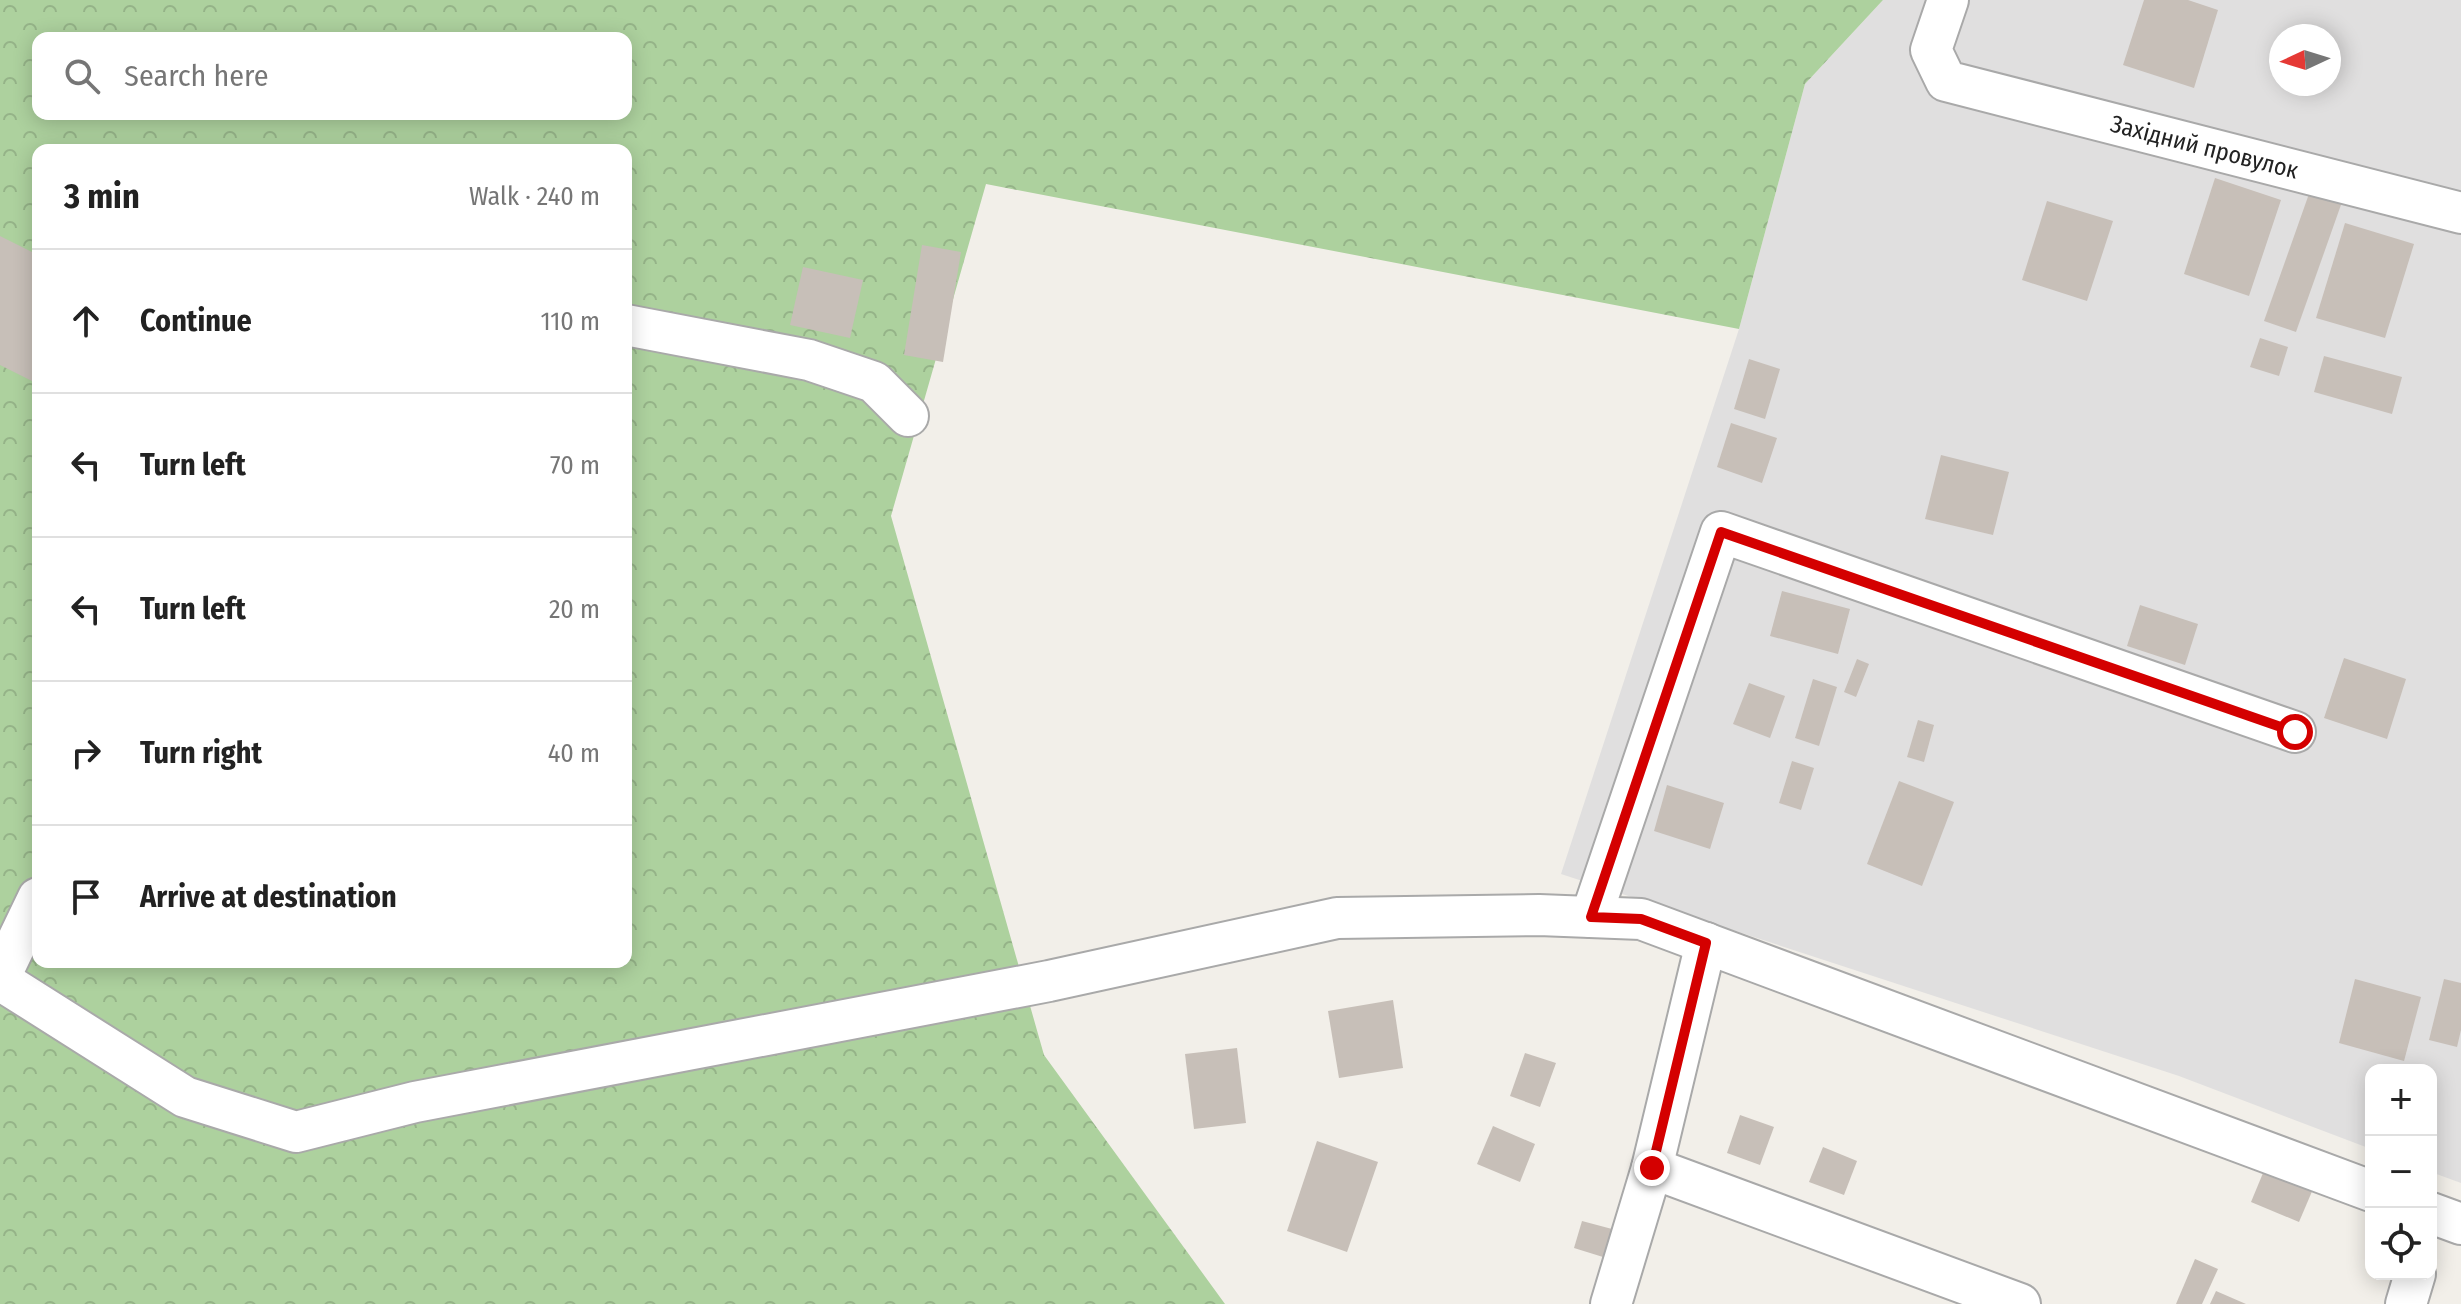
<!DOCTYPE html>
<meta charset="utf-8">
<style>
:root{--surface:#fff;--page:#f2f2f2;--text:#222;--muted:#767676;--line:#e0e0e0}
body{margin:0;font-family:"Fira Sans Condensed",sans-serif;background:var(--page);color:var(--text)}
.controls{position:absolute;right:24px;bottom:24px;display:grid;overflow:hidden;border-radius:16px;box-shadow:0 4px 20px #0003}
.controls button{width:72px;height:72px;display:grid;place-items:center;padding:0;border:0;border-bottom:2px solid var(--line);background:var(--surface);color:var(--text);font:40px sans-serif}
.compass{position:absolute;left:2269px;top:24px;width:72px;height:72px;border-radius:50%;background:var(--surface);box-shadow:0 4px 20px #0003;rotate:266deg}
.stop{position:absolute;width:24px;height:24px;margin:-18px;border:6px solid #d40000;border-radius:50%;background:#fff}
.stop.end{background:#d40000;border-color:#fff;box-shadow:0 2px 8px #0008}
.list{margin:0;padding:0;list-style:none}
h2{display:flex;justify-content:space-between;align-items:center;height:104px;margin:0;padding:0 32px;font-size:34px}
h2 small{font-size:26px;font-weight:400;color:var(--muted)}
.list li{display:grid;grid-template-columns:52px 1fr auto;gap:24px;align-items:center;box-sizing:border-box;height:144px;padding:0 32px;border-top:2px solid var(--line)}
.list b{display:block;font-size:30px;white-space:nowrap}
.list em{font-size:26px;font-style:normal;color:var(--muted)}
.icon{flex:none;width:44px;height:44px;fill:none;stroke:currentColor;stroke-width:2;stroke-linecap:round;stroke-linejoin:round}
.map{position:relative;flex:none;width:2461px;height:1304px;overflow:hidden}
.search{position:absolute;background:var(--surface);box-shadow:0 4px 20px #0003;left:32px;top:32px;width:600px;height:88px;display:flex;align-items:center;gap:20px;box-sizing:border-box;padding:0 28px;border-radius:16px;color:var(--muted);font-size:30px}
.panel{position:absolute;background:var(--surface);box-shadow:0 4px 20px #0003;left:32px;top:144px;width:600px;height:824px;border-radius:16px}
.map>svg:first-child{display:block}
.residential{fill:#e0dfdf;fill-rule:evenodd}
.forest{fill:url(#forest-crowns);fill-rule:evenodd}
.building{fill:#c7bfb8}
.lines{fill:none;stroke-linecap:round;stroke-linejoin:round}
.street-casing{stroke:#a9a9a9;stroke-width:44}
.street{stroke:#fff;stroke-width:40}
.route{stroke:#d40000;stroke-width:10}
.labels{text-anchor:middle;stroke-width:6;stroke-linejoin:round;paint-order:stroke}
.street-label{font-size:24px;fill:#222;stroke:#fff}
</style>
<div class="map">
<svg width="2461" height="1304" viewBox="0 0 2461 1304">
<defs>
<pattern id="forest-crowns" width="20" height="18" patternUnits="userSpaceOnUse" patternTransform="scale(2)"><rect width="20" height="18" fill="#add19e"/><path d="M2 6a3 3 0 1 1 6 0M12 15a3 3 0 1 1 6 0" fill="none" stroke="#95b388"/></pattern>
</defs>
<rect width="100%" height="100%" fill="#f2efe9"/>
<path class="residential" d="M1883,0H2461V1183L2431,1172V1070H2371V1149L2179,1076L1561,874L1739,329L1805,84ZM2281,36H2329V84H2281Z"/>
<path class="forest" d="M0,0H1883L1805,84L1739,329L986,184L891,516L1044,1055L1225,1304H0ZM38,38H626V114H38ZM38,150H626V962H38Z"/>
<g class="building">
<path d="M2144,0H2188L2218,10L2194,88L2123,65Z"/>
<path d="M2215,178L2281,200L2249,296L2184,274Z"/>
<path d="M2310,191L2342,202L2296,332L2264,321Z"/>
<path d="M2047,201L2113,221L2087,301L2022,280Z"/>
<path d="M2345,223L2414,244L2385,338L2316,318Z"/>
<path d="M0,236L38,255V384L0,365Z"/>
<path d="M922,245L961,252L943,362L904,355Z"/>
<path d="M803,267L863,280L850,338L790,325Z"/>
<path d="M2260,338L2288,347L2279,376L2250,367Z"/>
<path d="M2324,356L2402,377L2392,414L2314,392Z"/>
<path d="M1749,359L1780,369L1765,419L1734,409Z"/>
<path d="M1731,423L1777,438L1762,483L1717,467Z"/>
<path d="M1941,455L2009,472L1993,535L1925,519Z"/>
<path d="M1782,591L1850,609L1838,654L1770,636Z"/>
<path d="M2140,605L2198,624L2185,665L2127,646Z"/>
<path d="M2344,658L2406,679L2387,739L2324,718Z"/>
<path d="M1857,659L1869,664L1856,697L1844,692Z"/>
<path d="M1813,679L1837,687L1819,746L1795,738Z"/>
<path d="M1749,683L1785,696L1770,738L1733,724Z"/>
<path d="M1918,720L1934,725L1924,762L1907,757Z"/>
<path d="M1792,761L1814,768L1801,810L1779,803Z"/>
<path d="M1899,781L1954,802L1922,886L1867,864Z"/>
<path d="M1667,785L1724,803L1710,849L1654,831Z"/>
<path d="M2355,979L2421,997L2404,1061L2339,1043Z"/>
<path d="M2444,979L2461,983V1030L2457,1047L2429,1040Z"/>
<path d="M1393,1000L1403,1068L1339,1078L1328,1011Z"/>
<path d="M1237,1048L1246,1123L1194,1129L1185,1054Z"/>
<path d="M1525,1053L1556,1063L1540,1107L1510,1096Z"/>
<path d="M1740,1115L1774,1127L1760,1165L1727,1153Z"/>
<path d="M1493,1126L1535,1144L1520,1182L1477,1164Z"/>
<path d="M1317,1141L1378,1162L1347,1252L1287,1231Z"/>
<path d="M1823,1147L1857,1161L1844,1195L1809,1182Z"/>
<path d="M2268,1161L2316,1182L2299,1222L2251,1202Z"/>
<path d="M1582,1221L1612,1229L1603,1257L1574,1248Z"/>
<path d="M2195,1259L2218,1269L2202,1304H2176Z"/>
<path d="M2216,1291L2246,1304H2210Z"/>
</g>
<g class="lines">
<g class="street-casing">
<g id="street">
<path id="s1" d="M1948,0L1931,50L1946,81L2461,213"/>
<path d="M626,325L809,360L874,382L908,416"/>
<path d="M1591,917L1721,532L2295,732"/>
<path d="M0,977L38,898"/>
<path d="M0,980L185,1097L296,1132L415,1102L1049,981L1337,918L1539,915L1641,919L2371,1191"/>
<path d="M1652,1168L2020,1304"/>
<path d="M2431,1213L2461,1224"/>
<path d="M1611,1304L1652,1168L1706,943"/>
<path d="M2406,1304L2415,1274"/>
</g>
</g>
<use href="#street" class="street"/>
</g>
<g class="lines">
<path class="route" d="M1652,1168L1706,943L1641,919L1591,917L1721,532L2295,732"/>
</g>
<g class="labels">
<g class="street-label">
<text dy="8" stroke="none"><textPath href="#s1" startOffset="354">Західний провулок</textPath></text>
</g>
</g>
</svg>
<div class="controls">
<button>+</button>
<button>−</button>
<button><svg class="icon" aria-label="locate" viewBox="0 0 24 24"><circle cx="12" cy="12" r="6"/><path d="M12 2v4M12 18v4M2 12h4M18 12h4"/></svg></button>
</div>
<svg class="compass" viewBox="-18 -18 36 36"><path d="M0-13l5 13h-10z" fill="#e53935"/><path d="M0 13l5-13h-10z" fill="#767676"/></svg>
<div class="stop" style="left:2295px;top:732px"></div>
<div class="stop end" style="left:1652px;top:1168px"></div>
<div class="search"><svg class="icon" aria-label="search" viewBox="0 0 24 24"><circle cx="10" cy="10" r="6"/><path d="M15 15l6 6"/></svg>Search here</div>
<section class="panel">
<h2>3 min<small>Walk · 240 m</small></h2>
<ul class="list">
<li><svg class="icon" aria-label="ahead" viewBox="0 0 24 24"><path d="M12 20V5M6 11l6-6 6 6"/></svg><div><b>Continue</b></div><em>110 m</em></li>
<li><svg class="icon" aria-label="left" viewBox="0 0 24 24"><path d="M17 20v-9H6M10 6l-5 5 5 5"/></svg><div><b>Turn left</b></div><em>70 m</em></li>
<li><svg class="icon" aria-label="left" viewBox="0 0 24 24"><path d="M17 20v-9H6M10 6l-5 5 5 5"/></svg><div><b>Turn left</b></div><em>20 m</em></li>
<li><svg class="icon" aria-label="right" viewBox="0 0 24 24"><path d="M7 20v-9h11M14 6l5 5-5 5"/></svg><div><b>Turn right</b></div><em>40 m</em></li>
<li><svg class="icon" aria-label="arrive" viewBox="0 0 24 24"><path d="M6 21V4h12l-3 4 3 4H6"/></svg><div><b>Arrive at destination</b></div></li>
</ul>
</section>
</div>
